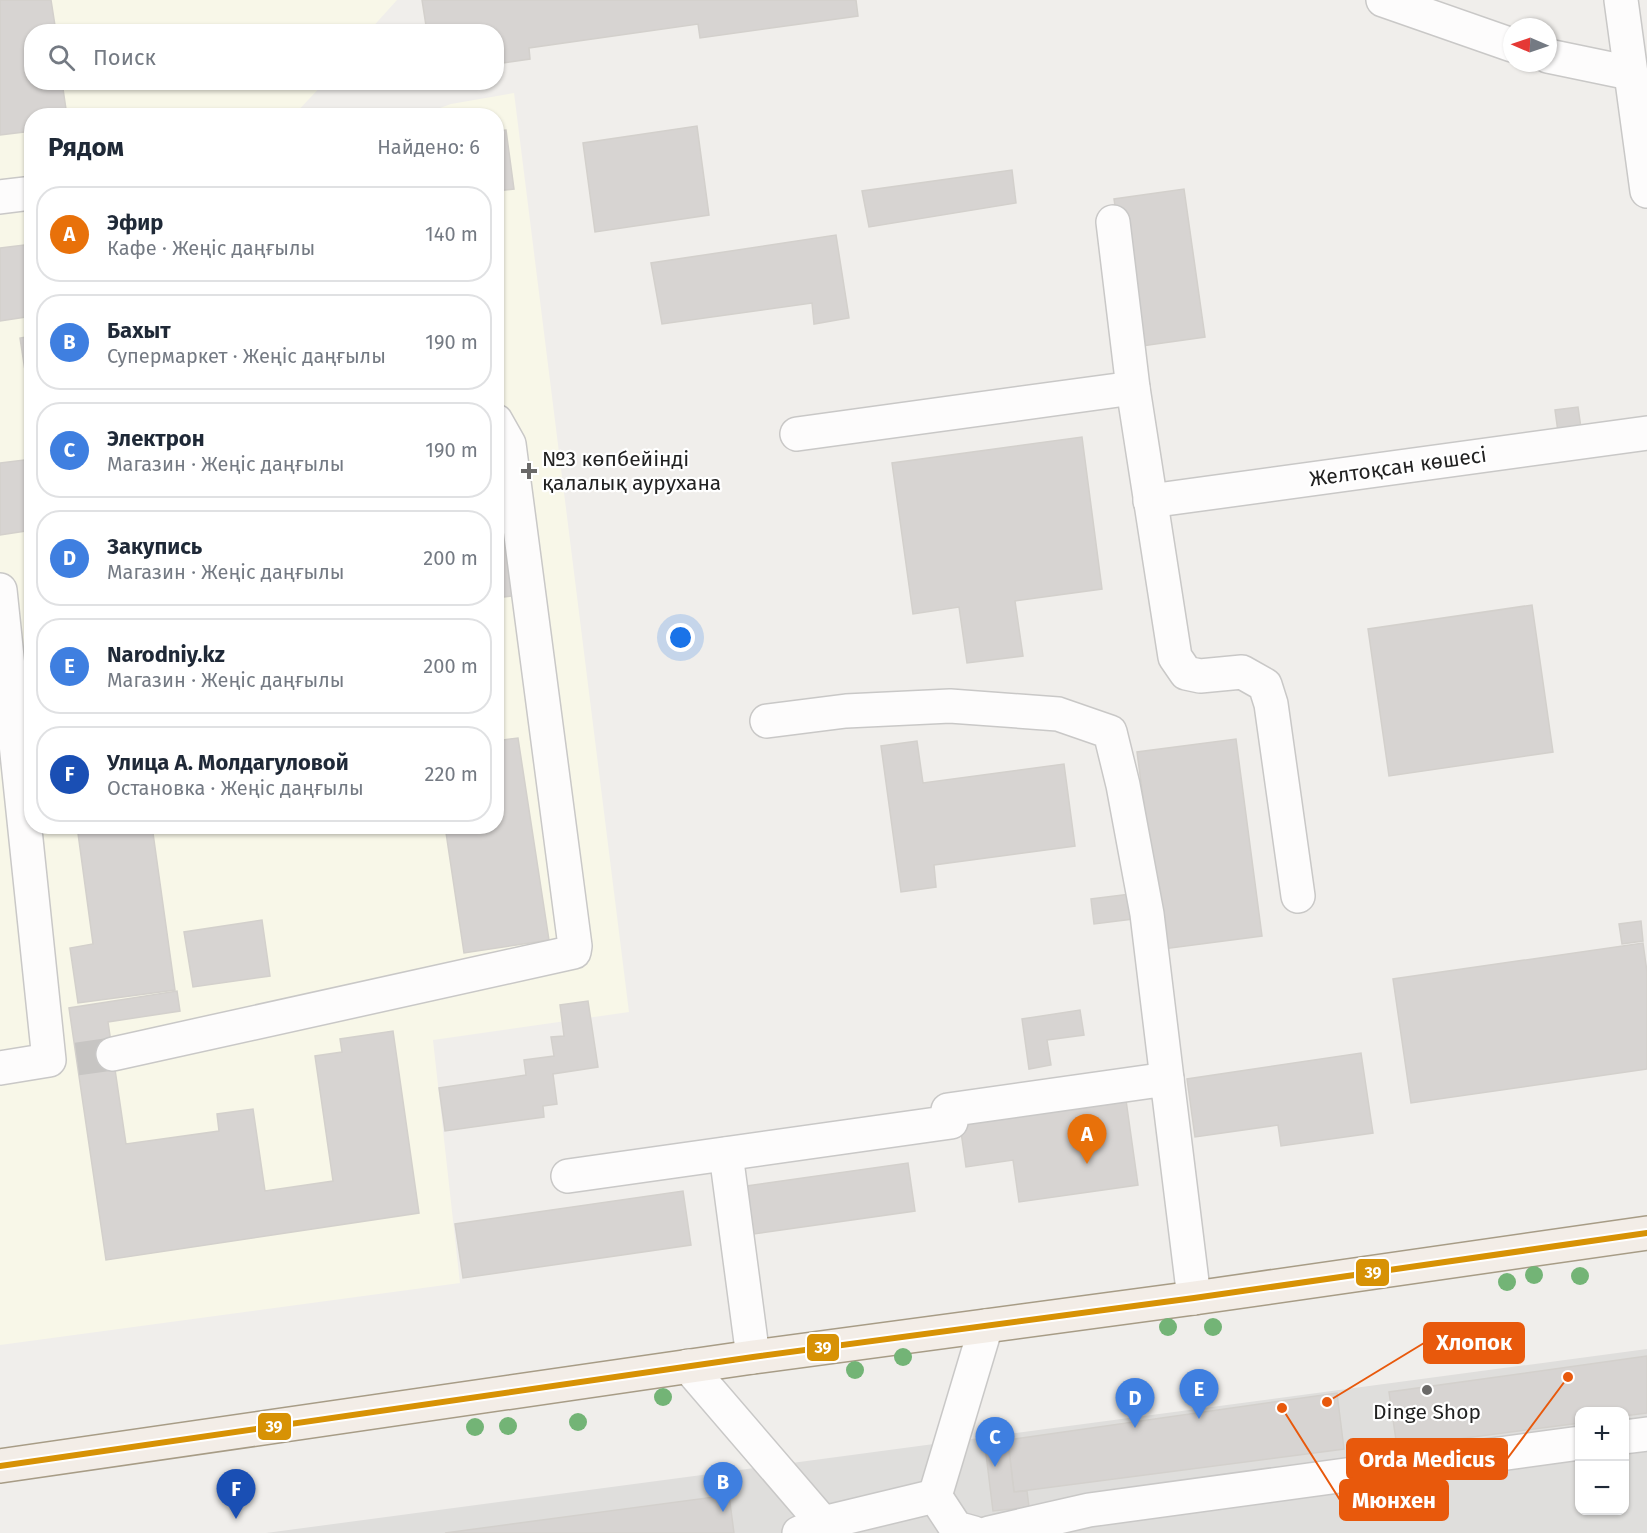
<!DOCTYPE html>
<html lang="ru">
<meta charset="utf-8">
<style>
:root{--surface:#fff;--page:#f2f2f3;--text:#1f2937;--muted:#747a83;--line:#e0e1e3;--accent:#6a6968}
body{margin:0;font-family:"Fira Sans",sans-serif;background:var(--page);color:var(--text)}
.controls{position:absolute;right:18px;bottom:18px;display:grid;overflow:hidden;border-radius:12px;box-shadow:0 2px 4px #0004}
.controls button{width:54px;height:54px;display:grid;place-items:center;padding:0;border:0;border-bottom:2px solid var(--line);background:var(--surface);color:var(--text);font:30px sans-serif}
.compass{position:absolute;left:1503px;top:18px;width:54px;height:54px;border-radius:50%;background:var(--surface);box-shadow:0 2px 4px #0004;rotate:272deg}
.you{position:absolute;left:681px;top:638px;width:21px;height:21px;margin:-15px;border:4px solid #fff;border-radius:50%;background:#1a73e8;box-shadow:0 0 0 9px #1a73e833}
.badge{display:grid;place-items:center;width:39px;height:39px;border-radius:50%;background:var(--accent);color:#fff;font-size:20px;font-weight:700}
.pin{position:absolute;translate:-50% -50px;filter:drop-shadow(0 2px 3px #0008)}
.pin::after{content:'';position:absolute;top:32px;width:21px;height:18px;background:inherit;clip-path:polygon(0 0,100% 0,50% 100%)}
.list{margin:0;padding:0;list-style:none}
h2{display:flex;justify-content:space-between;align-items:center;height:78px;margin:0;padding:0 24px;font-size:26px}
h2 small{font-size:20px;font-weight:400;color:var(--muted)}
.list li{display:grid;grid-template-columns:39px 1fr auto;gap:18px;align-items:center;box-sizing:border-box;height:96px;margin:0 12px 12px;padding:0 12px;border:2px solid var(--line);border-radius:24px}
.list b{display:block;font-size:22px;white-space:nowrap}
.list p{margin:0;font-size:20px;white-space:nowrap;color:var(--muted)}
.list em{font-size:20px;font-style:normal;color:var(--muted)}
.icon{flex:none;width:33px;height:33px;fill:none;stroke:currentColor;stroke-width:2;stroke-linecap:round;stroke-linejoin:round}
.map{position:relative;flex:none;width:1647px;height:1533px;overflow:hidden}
.search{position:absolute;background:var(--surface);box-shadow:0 2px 4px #0004;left:24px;top:24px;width:480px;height:66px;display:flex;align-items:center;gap:15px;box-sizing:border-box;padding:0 21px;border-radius:24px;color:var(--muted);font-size:22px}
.panel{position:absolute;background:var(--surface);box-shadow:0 2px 4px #0004;left:24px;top:108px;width:480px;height:726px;border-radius:24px}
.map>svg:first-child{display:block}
.residential{fill:#dfdedc;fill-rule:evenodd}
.education{fill:#f8f7e8}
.building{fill:#d7d4d2;stroke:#d3d0cc;stroke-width:1.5}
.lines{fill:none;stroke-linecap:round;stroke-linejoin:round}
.minor-tunnel{stroke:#c7c5c3;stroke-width:33;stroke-dasharray:33 16;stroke-linecap:butt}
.minor-casing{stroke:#c9c8c7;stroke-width:36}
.major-casing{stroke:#a79c86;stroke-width:36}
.minor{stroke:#fdfcfc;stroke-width:33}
.major{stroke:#f3ede7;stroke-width:33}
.bus-1-casing{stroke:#fff;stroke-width:10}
.bus-1{stroke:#d79205;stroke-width:6}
.tree{fill:#73b476}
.poi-dot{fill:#6a6968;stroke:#fff;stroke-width:2}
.labels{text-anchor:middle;stroke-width:4.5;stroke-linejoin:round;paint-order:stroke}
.poi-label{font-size:21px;fill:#222;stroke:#fff;text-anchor:start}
.street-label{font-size:21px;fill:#222;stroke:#fff}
.leader{fill:none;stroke:#e8590c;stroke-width:2}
.callout-dot{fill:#e8590c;stroke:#fff;stroke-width:2}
.callout{fill:#e8590c;stroke:#e8590c;stroke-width:2}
.callout-label{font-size:22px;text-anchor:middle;font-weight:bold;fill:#fff}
.line-badge{stroke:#fff;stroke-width:2}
.badge-label{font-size:16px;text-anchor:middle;font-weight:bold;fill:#fff}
</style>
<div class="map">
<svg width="1647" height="1533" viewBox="0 0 1647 1533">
<rect width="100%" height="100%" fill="#f0eeeb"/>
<path class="residential" d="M1647,1349V1533H266ZM1580,1412H1624V1510H1580Z"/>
<path class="education" d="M0,0H397L369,31L32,32V82L324,83L294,115L32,116V826H496V116L421,115L451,104L514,93L629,1012L433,1040L460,1283L0,1345Z"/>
<g class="building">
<path d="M0,0H51L56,32H32V82H62L67,116H32V131L0,135Z"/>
<path d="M422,0H856L858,16L700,38L698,24L529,48L530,59L496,64V32H427Z"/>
<path d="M697,126L709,215L595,232L583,143Z"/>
<path d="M506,130L514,189L496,191V131Z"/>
<path d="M1012,170L1016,203L869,227L862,191Z"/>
<path d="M1184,189L1205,337L1135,347L1114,199Z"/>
<path d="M836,235L849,318L814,324L812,303L662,324L651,263Z"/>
<path d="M32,244V316L0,321V248Z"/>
<path d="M32,336V416L20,338Z"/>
<path d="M1578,407L1581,428L1558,432L1555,410Z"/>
<path d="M1082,437L1102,589L1015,601L1023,656L967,663L959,607L913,614L892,463Z"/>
<path d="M496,458L519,595L496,598Z"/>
<path d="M32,459V530L0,535V463Z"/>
<path d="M1532,605L1553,752L1389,776L1368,629Z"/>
<path d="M518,738L549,940L464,953L445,826H496V741Z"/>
<path d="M1236,739L1262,936L1163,949L1137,752Z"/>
<path d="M917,741L923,783L1064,764L1075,846L934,865L936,887L901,892L881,746Z"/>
<path d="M77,826H152L175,990L78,1003L70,948L93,944Z"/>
<path d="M1130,894L1133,919L1094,924L1091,899Z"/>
<path d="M262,920L270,976L193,987L184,932Z"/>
<path d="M1641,921L1643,941L1622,944L1619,924Z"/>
<path d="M1643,943L1647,972V1069L1411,1103L1393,979Z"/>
<path d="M177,991L180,1011L108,1022L126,1144L219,1131L217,1114L253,1109L265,1191L333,1181L315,1056L342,1052L340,1039L393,1031L419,1213L106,1260L69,1008Z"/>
<path d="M588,1001L598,1067L553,1074L557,1104L543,1106L544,1117L445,1131L439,1088L526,1075L524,1060L554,1056L551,1037L564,1036L560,1005Z"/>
<path d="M1080,1010L1084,1035L1047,1040L1051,1065L1029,1069L1022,1019Z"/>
<path d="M1361,1053L1373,1133L1281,1146L1278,1125L1195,1137L1187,1079Z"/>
<path d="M1125,1093L1138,1185L1019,1202L1013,1160L966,1167L959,1118Z"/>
<path d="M908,1163L915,1211L747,1235L740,1187Z"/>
<path d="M683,1191L691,1245L463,1278L455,1224Z"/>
<path d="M1647,1356V1413L1624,1416V1412H1580V1423L1397,1447L1389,1392Z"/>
<path d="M1337,1393L1344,1449L1014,1492L1008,1440Z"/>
<path d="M1007,1435L1014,1492L1027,1491L1029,1507L993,1511L984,1438Z"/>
<path d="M729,1495L734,1533H445Z"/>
</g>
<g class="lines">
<path class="minor-tunnel" d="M77,1059L113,1054"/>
<g class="minor-casing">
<g id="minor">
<path d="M1383,0L1512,45"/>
<path d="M1621,0L1647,191"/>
<path d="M1548,56L1630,73"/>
<path d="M0,197L32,193"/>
<path d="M1113,222L1133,388L1175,657L1186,673L1200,676L1242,672L1265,685L1271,704L1298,896"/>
<path d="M797,434L1133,388"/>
<path d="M1150,501L1647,433"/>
<path d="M0,590L49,1060L0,1068"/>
<path d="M767,721L846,711L950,706L1058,714L1110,732L1123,785L1147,914L1167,1079"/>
<path d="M113,1054L574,952L575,946L509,444L496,421"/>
<path d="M726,1154L753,1357"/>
<path d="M568,1176L951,1122L948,1110L1167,1079L1194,1298"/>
<path d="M688,1366L823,1523"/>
<path d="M1624,1437L1647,1434"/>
<path d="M935,1496L986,1326"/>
<path d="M799,1533L823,1523L935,1496L956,1528L974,1533"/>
<path d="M989,1533L1089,1510L1580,1443"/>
</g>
</g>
<g class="major-casing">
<path id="major" d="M0,1466L753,1357L1194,1298L1647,1233"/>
</g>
<use href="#minor" class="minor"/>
<use href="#major" class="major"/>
<g class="bus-1-casing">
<path id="bus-1" d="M0,1466L753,1357L1194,1298L1647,1233"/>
</g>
<use href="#bus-1" class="bus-1"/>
</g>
<g class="tree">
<circle cx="1534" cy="1275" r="9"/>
<circle cx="1580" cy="1276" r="9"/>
<circle cx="1507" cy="1282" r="9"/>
<circle cx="1168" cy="1327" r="9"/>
<circle cx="1213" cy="1327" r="9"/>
<circle cx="903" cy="1357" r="9"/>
<circle cx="855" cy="1370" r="9"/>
<circle cx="663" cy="1397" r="9"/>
<circle cx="578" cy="1422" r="9"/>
<circle cx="508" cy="1426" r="9"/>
<circle cx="475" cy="1427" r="9"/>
</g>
<g class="poi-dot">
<path d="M526 462h6v6h6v6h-6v6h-6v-6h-6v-6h6z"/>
<circle cx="1427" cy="1390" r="6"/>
</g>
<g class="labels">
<g class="poi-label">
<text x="542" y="466">№3 көпбейінді<tspan x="542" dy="24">қалалық аурухана</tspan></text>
<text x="1427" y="1419" text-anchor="middle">Dinge Shop</text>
</g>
<g class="street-label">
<text transform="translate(1398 467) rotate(-8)" y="7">Желтоқсан көшесі</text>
</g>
</g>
<path class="leader" d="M1327 1402L1424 1343M1568 1377L1507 1459M1282 1408L1340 1500"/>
<g class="callout-dot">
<circle cx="1327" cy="1402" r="6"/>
<circle cx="1568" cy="1377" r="6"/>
<circle cx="1282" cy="1408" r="6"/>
</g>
<g class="callout">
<rect x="1424" y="1323" width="100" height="40" rx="6"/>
<rect x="1347" y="1439" width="160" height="40" rx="6"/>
<rect x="1340" y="1480" width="108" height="40" rx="6"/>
</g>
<g class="callout-label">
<text x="1474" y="1350">Хлопок</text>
<text x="1427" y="1467">Orda Medicus</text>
<text x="1394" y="1508">Мюнхен</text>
</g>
<g class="line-badge">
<rect x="1355" y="1258" width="35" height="29" rx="6" fill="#d79205"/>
<rect x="806" y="1333" width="34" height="29" rx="6" fill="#d79205"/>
<rect x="257" y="1412" width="35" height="29" rx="6" fill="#d79205"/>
</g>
<g class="badge-label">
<text x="1373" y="1278">39</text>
<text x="823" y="1353">39</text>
<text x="274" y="1432">39</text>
</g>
</svg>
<div class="controls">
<button>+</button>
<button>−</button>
</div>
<svg class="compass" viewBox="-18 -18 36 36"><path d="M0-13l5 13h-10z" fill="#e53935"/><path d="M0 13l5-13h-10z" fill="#747a83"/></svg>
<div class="you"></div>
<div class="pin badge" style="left:1087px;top:1164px;background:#e8710a">A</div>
<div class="pin badge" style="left:723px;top:1512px;background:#3f7fe0">B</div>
<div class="pin badge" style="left:995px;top:1467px;background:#3f7fe0">C</div>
<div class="pin badge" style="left:1135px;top:1428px;background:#3f7fe0">D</div>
<div class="pin badge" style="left:1199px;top:1419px;background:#3f7fe0">E</div>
<div class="pin badge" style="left:236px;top:1519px;background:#1a4fb4">F</div>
<div class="search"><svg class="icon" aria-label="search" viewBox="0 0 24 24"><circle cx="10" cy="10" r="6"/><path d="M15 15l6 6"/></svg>Поиск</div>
<section class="panel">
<h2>Рядом<small>Найдено: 6</small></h2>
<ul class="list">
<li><span class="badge" style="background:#e8710a">A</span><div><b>Эфир</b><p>Кафе · Жеңіс даңғылы</p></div><em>140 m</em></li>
<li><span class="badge" style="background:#3f7fe0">B</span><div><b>Бахыт</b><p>Супермаркет · Жеңіс даңғылы</p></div><em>190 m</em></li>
<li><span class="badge" style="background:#3f7fe0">C</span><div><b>Электрон</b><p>Магазин · Жеңіс даңғылы</p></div><em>190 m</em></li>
<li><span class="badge" style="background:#3f7fe0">D</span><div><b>Закупись</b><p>Магазин · Жеңіс даңғылы</p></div><em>200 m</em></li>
<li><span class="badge" style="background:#3f7fe0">E</span><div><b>Narodniy.kz</b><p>Магазин · Жеңіс даңғылы</p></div><em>200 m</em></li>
<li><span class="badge" style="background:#1a4fb4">F</span><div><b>Улица А. Молдагуловой</b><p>Остановка · Жеңіс даңғылы</p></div><em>220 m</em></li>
</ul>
</section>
</div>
